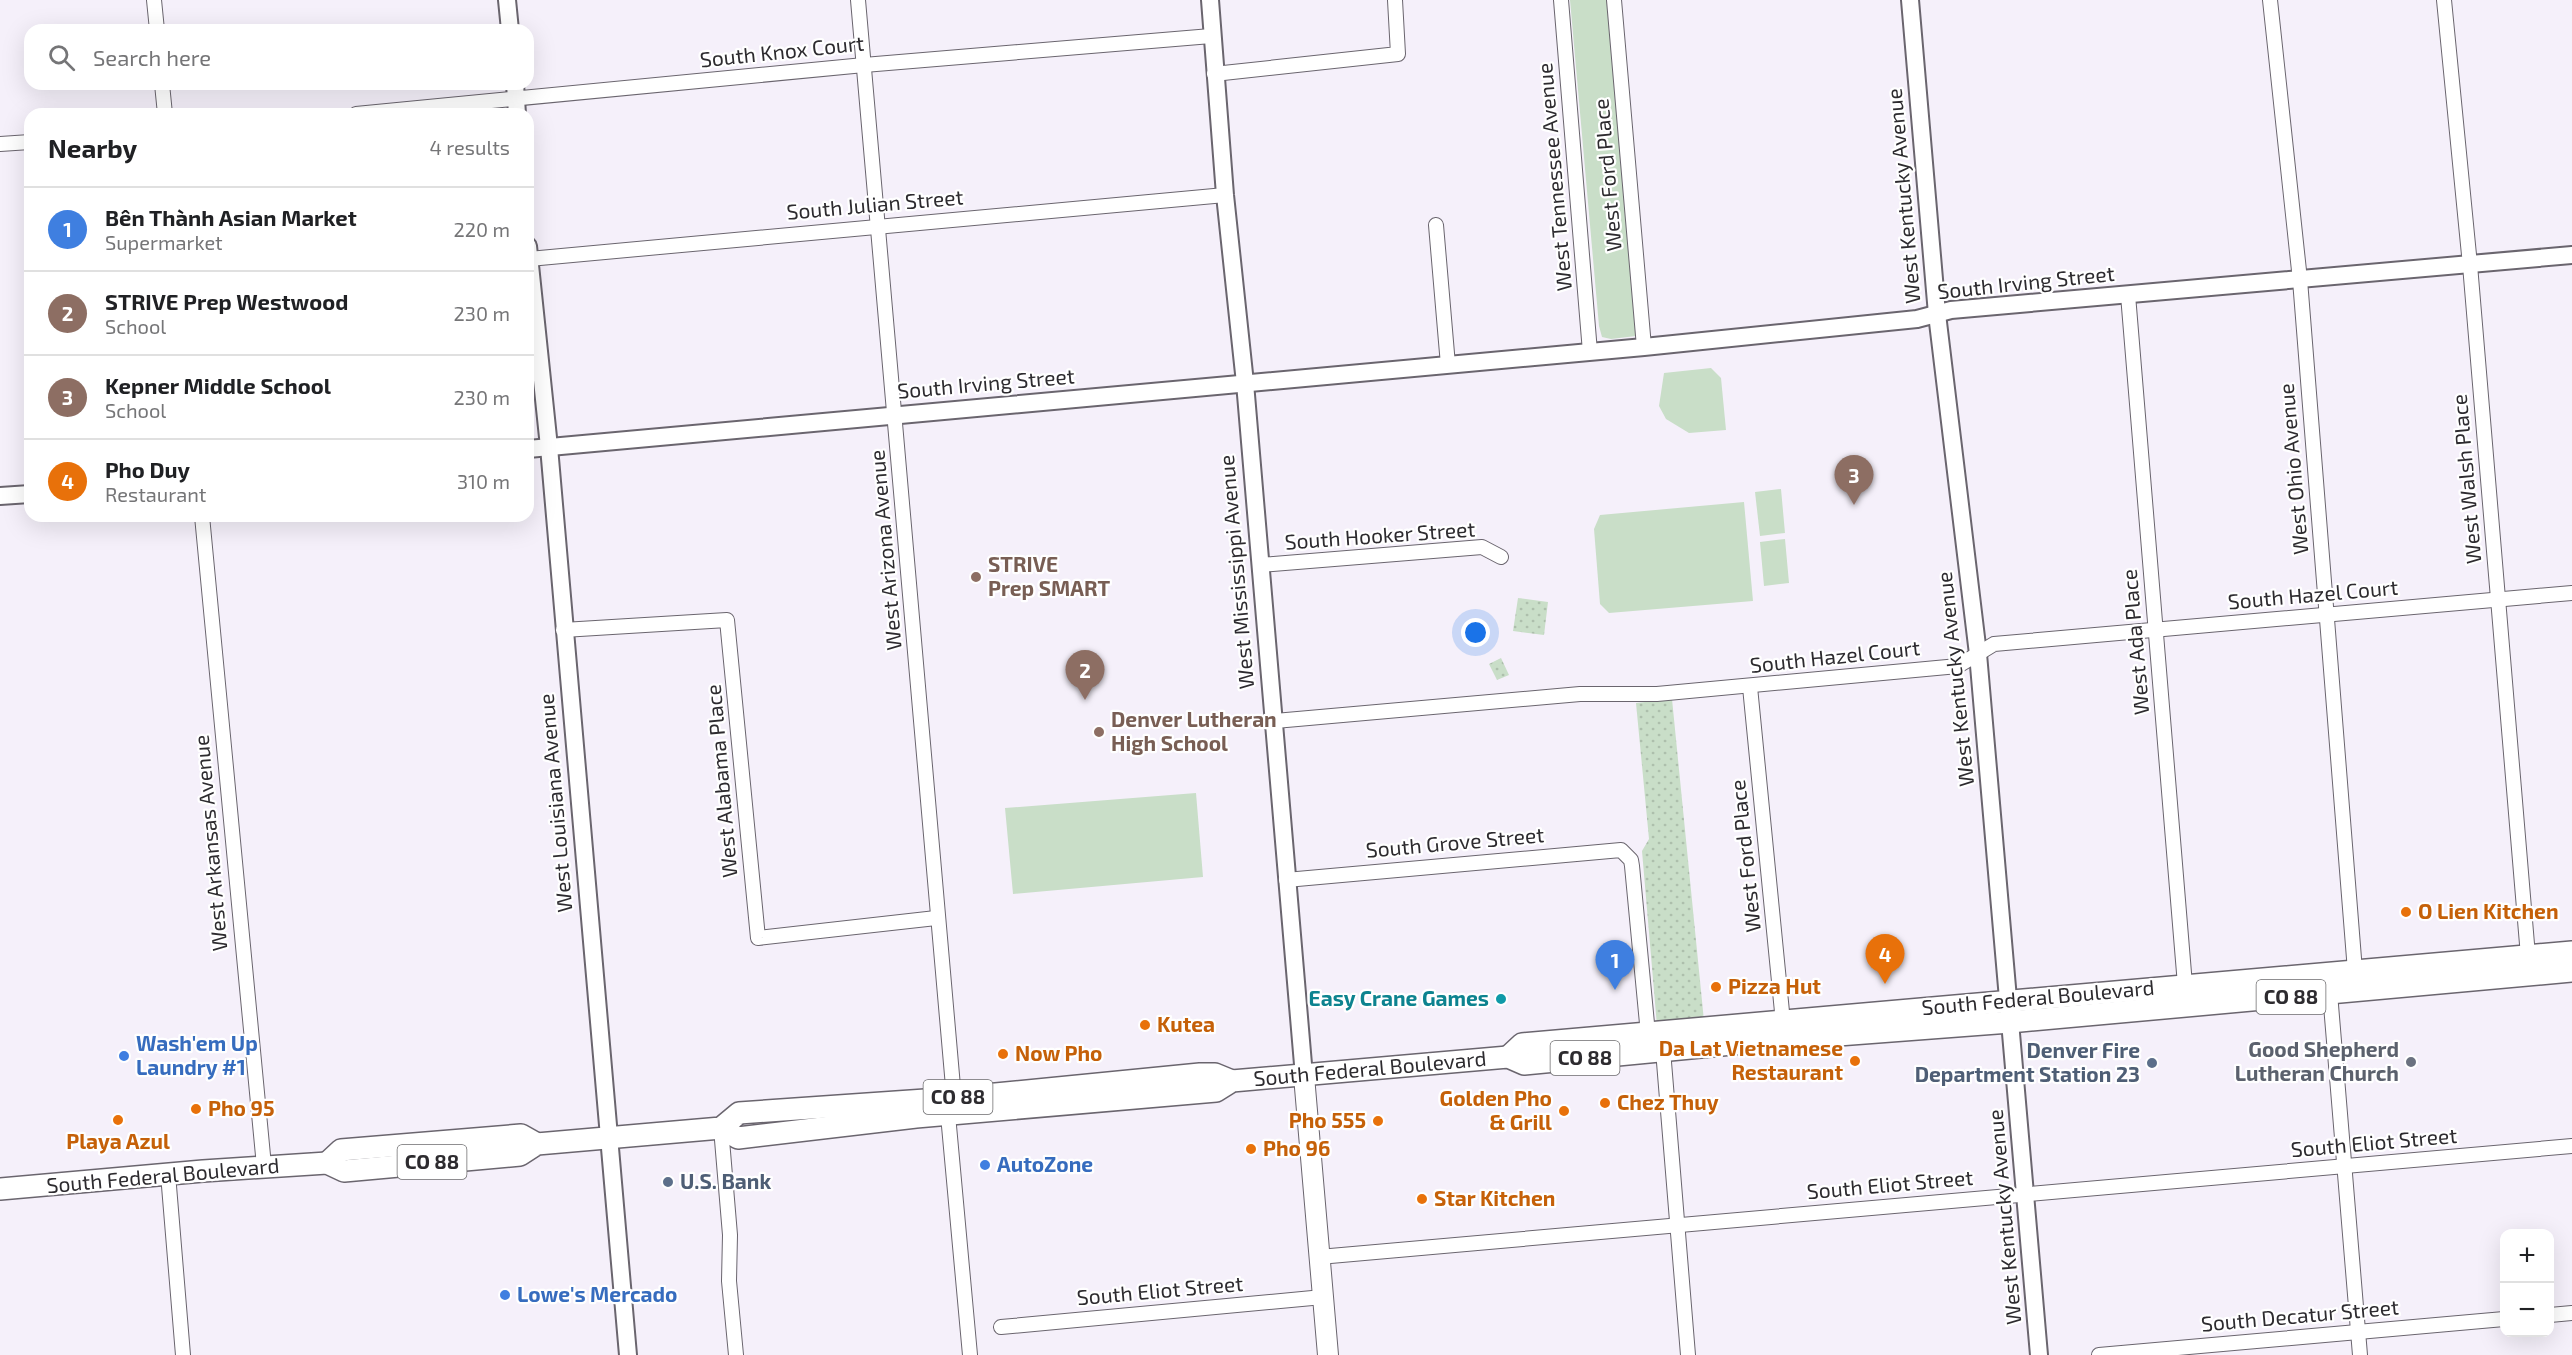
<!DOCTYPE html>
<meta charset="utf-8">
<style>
:root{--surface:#fff;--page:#f6f6f6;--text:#202124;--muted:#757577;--line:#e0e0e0;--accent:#2563eb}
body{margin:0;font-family:"Exo 2",sans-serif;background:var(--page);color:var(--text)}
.controls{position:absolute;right:18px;bottom:18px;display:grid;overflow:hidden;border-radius:12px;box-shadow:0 6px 24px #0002}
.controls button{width:54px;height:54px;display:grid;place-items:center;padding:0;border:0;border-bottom:2px solid var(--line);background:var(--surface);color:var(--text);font:30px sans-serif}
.you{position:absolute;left:1476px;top:633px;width:21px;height:21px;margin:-15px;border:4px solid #fff;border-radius:50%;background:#1a73e8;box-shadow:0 0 0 9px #1a73e833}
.badge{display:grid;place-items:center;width:39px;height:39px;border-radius:50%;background:var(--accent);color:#fff;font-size:20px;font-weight:700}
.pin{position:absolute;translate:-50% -50px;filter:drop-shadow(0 2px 3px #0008)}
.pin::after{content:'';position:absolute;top:32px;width:21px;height:18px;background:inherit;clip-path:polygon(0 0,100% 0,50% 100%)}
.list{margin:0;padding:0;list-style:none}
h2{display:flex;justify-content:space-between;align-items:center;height:78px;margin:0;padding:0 24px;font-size:26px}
h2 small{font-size:20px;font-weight:400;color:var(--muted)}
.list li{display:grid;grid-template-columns:39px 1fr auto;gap:18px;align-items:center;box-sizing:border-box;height:84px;padding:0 24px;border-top:2px solid var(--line)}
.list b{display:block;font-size:22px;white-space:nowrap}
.list p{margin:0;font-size:20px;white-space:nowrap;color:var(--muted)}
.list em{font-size:20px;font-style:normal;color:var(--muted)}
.icon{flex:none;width:33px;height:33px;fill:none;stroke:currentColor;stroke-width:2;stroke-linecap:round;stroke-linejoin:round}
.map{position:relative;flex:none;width:2572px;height:1355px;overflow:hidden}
.search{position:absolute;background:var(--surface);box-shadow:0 6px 24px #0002;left:24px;top:24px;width:510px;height:66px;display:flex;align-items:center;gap:15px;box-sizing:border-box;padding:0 21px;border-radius:18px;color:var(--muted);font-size:22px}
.panel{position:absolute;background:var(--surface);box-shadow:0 6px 24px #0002;left:24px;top:108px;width:510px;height:414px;border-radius:18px}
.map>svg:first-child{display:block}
.green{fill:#c9dec8}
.park{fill:url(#park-dots)}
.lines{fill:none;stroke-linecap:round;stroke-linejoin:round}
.minor-casing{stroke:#6a656e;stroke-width:16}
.tertiary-casing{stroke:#6a656e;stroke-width:20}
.secondary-casing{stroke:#6a656e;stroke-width:22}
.primary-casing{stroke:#6a656e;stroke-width:24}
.minor{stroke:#fff;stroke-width:14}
.tertiary{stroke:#fff;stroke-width:16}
.secondary{stroke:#fff;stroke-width:20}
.primary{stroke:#fff;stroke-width:21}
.education-dot{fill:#8d6e63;stroke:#fff;stroke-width:2}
.food-dot{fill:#e8710a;stroke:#fff;stroke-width:2}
.culture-dot{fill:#0f9aa8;stroke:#fff;stroke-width:2}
.shop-dot{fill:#3f7fe0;stroke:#fff;stroke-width:2}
.worship-dot{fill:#6b7280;stroke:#fff;stroke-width:2}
.service-dot{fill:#5c6f8a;stroke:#fff;stroke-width:2}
.labels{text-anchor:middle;stroke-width:4.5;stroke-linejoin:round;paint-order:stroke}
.shield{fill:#fff;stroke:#6c6b6d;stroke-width:1.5}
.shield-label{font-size:20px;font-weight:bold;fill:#2d2b2f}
.street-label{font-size:21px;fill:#2d2b2f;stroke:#fff}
.education-label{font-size:21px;font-weight:bold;fill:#785e54;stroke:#fff;text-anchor:start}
.food-label{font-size:21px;font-weight:bold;fill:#c56008;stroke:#fff;text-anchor:start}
.culture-label{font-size:21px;font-weight:bold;fill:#0d838f;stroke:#fff;text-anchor:end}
.shop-label{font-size:21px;font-weight:bold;fill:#366cbe;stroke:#fff;text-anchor:start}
.worship-label{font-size:21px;font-weight:bold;fill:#5b616d;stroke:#fff;text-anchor:end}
.service-label{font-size:21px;font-weight:bold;fill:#4e5e75;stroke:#fff;text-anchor:end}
</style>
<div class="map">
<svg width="2572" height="1355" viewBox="0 0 2572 1355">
<defs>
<pattern id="park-dots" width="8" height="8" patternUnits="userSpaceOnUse" patternTransform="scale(1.5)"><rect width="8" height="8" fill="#c9dec8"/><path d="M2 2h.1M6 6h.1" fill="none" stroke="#adbfac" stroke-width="1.8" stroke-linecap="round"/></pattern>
</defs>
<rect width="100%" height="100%" fill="#f5f0fa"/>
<g class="green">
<path d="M1570,0H1613L1640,332L1636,336L1611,339L1602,337L1599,326Z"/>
<path d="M1711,368L1721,378L1726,430L1689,433L1666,419L1659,406L1664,373Z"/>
<path d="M1781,489L1785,533L1760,536L1755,492Z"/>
<path d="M1744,502L1753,601L1609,613L1600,604L1594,529L1600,515Z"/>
<path d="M1785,539L1789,583L1764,586L1760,542Z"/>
<path d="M1196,793L1203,877L1013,894L1005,808Z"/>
</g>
<g class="park">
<path d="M1518,598L1548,602L1544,635L1513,631Z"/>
<path d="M1501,658L1509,675L1497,680L1489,664Z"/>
<path d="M1672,699L1704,1021L1657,1026L1642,851L1649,839L1636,703Z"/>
</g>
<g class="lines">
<g class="minor-casing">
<g id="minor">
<path d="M154,0L157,30"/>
<path d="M858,0C890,366 922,732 954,1098"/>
<path d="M1561,0L1590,352"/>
<path d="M1614,0L1644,347"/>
<path d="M2270,0L2300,280L2355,971"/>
<path d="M2444,0L2470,265L2528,956"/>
<path d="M1214,74L1398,54L1395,0"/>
<path d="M162,84L165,114"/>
<path d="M356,114L864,65L1211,36"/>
<path d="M0,144L30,142"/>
<path d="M1436,225L1448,365"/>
<path d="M529,259L1225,195"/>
<path d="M2128,295L2185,985"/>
<path d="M202,516L264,1166"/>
<path d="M1260,565L1482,547L1501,557"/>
<path d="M563,630L727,620L758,938L936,918"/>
<path d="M1750,687L1783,1022"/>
<path d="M1275,721L1580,694H1657L1958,666L1994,644L2572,593"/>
<path d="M1286,880L1621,850L1631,860L1632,866L1648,1034"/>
<path d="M2330,993L2360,1355"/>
<path d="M1663,1050L1688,1355"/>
<path d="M948,1115L970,1355"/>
<path d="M721,1128L730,1235L729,1281L736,1355"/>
<path d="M168,1174L183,1355"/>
<path d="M1319,1257L2572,1146"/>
<path d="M2550,1315L2572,1313"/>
<path d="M1001,1327L1323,1297"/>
<path d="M2099,1355L2504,1319"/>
</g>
</g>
<g class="tertiary-casing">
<g id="tertiary">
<path d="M507,0L510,30"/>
<path d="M1210,0L1225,195L1245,383L1304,1076"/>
<path d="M1910,0L1937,314L1978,654L2039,1355"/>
<path d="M515,84L517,114"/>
<path d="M528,246L549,447L628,1355"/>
<path d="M528,449L1644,347L1917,319L1951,310L2572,255"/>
<path d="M0,496L30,494"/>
</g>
</g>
<g class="secondary-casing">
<path id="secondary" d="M1304,1076L1328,1355"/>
</g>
<g class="primary-casing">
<g id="primary">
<path d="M1508,1057L1522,1044L2572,952"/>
<path d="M721,1128L738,1138L916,1117L1216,1091L1232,1081L1508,1057L1524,1064L1785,1039L2010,1022L2572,971"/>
<path d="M327,1163L341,1150L521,1135L537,1144"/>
<path d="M0,1189L203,1171L327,1163L344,1171L520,1155L537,1144L721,1128L739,1113L954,1098L1200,1074H1215L1232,1081"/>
</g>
</g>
<use href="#minor" class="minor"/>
<use href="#tertiary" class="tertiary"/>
<use href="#secondary" class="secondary"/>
<use href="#primary" class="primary"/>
</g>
<g class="education-dot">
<circle cx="976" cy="577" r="6"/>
<circle cx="1099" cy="732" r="6"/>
</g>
<g class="food-dot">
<circle cx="2406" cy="912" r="6"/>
<circle cx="1716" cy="987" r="6"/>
<circle cx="1145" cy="1025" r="6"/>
<circle cx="1003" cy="1054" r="6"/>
<circle cx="1855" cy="1061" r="6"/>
<circle cx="1605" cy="1103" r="6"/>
<circle cx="196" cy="1109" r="6"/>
<circle cx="1564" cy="1111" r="6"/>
<circle cx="118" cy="1120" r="6"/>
<circle cx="1378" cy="1121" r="6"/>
<circle cx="1251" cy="1149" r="6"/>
<circle cx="1422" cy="1199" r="6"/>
</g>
<circle class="culture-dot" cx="1501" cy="999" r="6"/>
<g class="shop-dot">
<circle cx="124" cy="1056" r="6"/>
<circle cx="985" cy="1165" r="6"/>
<circle cx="505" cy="1295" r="6"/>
</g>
<circle class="worship-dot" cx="2411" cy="1062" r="6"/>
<g class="service-dot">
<circle cx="2152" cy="1063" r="6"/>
<circle cx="668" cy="1182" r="6"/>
</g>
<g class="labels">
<g class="shield">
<rect x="2256.5" y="980" width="69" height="34" rx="4.5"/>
<rect x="1550.5" y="1041" width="69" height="34" rx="4.5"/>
<rect x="923.5" y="1080" width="69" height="34" rx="4.5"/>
<rect x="397.5" y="1145" width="69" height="34" rx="4.5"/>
</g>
<g class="shield-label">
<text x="2291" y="1004">CO 88</text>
<text x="1585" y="1065">CO 88</text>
<text x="958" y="1104">CO 88</text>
<text x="432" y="1169">CO 88</text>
</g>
<g class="street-label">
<text transform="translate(782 52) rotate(-6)" y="7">South Knox Court</text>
<text transform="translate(1608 175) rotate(-95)" y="7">West Ford Place</text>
<text transform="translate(1555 177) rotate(-95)" y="7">West Tennessee Avenue</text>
<text transform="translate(1904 196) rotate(-95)" y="7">West Kentucky Avenue</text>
<text transform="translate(875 205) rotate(-5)" y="7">South Julian Street</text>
<text transform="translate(2026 283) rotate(-6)" y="7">South Irving Street</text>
<text transform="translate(986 384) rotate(-5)" y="7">South Irving Street</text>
<text transform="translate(2294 469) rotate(-95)" y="7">West Ohio Avenue</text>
<text transform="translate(2467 479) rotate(-95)" y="7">West Walsh Place</text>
<text transform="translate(1380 536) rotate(-4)" y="7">South Hooker Street</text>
<text transform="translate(886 550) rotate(-95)" y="7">West Arizona Avenue</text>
<text transform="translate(1237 572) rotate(-95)" y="7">West Mississippi Avenue</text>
<text transform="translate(2313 595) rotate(-5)" y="7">South Hazel Court</text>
<text transform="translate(2136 642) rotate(-95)" y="7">West Ada Place</text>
<text transform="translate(1835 657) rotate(-6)" y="7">South Hazel Court</text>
<text transform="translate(1956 679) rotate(-96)" y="7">West Kentucky Avenue</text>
<text transform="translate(722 781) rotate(-95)" y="7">West Alabama Place</text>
<text transform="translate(556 803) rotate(-95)" y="7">West Louisiana Avenue</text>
<text transform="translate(211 843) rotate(-95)" y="7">West Arkansas Avenue</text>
<text transform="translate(1455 843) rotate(-5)" y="7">South Grove Street</text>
<text transform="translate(1746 856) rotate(-96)" y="7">West Ford Place</text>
<text transform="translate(2038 998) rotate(-5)" y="7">South Federal Boulevard</text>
<text transform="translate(1370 1069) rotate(-5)" y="7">South Federal Boulevard</text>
<text transform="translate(2374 1143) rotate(-5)" y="7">South Eliot Street</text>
<text transform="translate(163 1176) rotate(-5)" y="7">South Federal Boulevard</text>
<text transform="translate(1890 1185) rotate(-5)" y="7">South Eliot Street</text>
<text transform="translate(2005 1217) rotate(-95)" y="7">West Kentucky Avenue</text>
<text transform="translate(1160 1291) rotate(-5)" y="7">South Eliot Street</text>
<text transform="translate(2300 1316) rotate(-5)" y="7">South Decatur Street</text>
</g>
<g class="education-label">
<text x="988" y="572">STRIVE<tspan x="988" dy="24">Prep SMART</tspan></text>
<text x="1111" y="727">Denver Lutheran<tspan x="1111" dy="24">High School</tspan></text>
</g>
<g class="food-label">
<text x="2418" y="919">O Lien Kitchen</text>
<text x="1728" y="994">Pizza Hut</text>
<text x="1157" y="1032">Kutea</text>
<text x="1843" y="1056" text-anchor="end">Da Lat Vietnamese<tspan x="1843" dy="24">Restaurant</tspan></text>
<text x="1015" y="1061">Now Pho</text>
<text x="1552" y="1106" text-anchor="end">Golden Pho<tspan x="1552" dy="24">&amp; Grill</tspan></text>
<text x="1617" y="1110">Chez Thuy</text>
<text x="208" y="1116">Pho 95</text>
<text x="1366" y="1128" text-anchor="end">Pho 555</text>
<text x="118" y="1149" text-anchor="middle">Playa Azul</text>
<text x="1263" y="1156">Pho 96</text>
<text x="1434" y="1206">Star Kitchen</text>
</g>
<g class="culture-label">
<text x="1489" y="1006">Easy Crane Games</text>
</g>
<g class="shop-label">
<text x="136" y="1051">Wash'em Up<tspan x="136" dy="24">Laundry #1</tspan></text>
<text x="997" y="1172">AutoZone</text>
<text x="517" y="1302">Lowe's Mercado</text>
</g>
<g class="worship-label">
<text x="2399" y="1057">Good Shepherd<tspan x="2399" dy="24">Lutheran Church</tspan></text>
</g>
<g class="service-label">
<text x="2140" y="1058">Denver Fire<tspan x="2140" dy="24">Department Station 23</tspan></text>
<text x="680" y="1189" text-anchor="start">U.S. Bank</text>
</g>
</g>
</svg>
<div class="controls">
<button>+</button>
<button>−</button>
</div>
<div class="you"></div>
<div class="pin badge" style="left:1615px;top:990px;background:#3f7fe0">1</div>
<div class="pin badge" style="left:1085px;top:700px;background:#8d6e63">2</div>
<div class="pin badge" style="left:1854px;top:505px;background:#8d6e63">3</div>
<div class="pin badge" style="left:1885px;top:984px;background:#e8710a">4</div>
<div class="search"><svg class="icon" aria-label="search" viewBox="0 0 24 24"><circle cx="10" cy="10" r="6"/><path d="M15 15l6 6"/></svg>Search here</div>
<section class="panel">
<h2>Nearby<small>4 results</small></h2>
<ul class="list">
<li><span class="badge" style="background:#3f7fe0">1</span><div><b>Bên Thành Asian Market</b><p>Supermarket</p></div><em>220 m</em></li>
<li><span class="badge" style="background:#8d6e63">2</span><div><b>STRIVE Prep Westwood</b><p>School</p></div><em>230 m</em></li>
<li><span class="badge" style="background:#8d6e63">3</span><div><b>Kepner Middle School</b><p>School</p></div><em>230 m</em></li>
<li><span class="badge" style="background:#e8710a">4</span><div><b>Pho Duy</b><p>Restaurant</p></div><em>310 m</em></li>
</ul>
</section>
</div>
